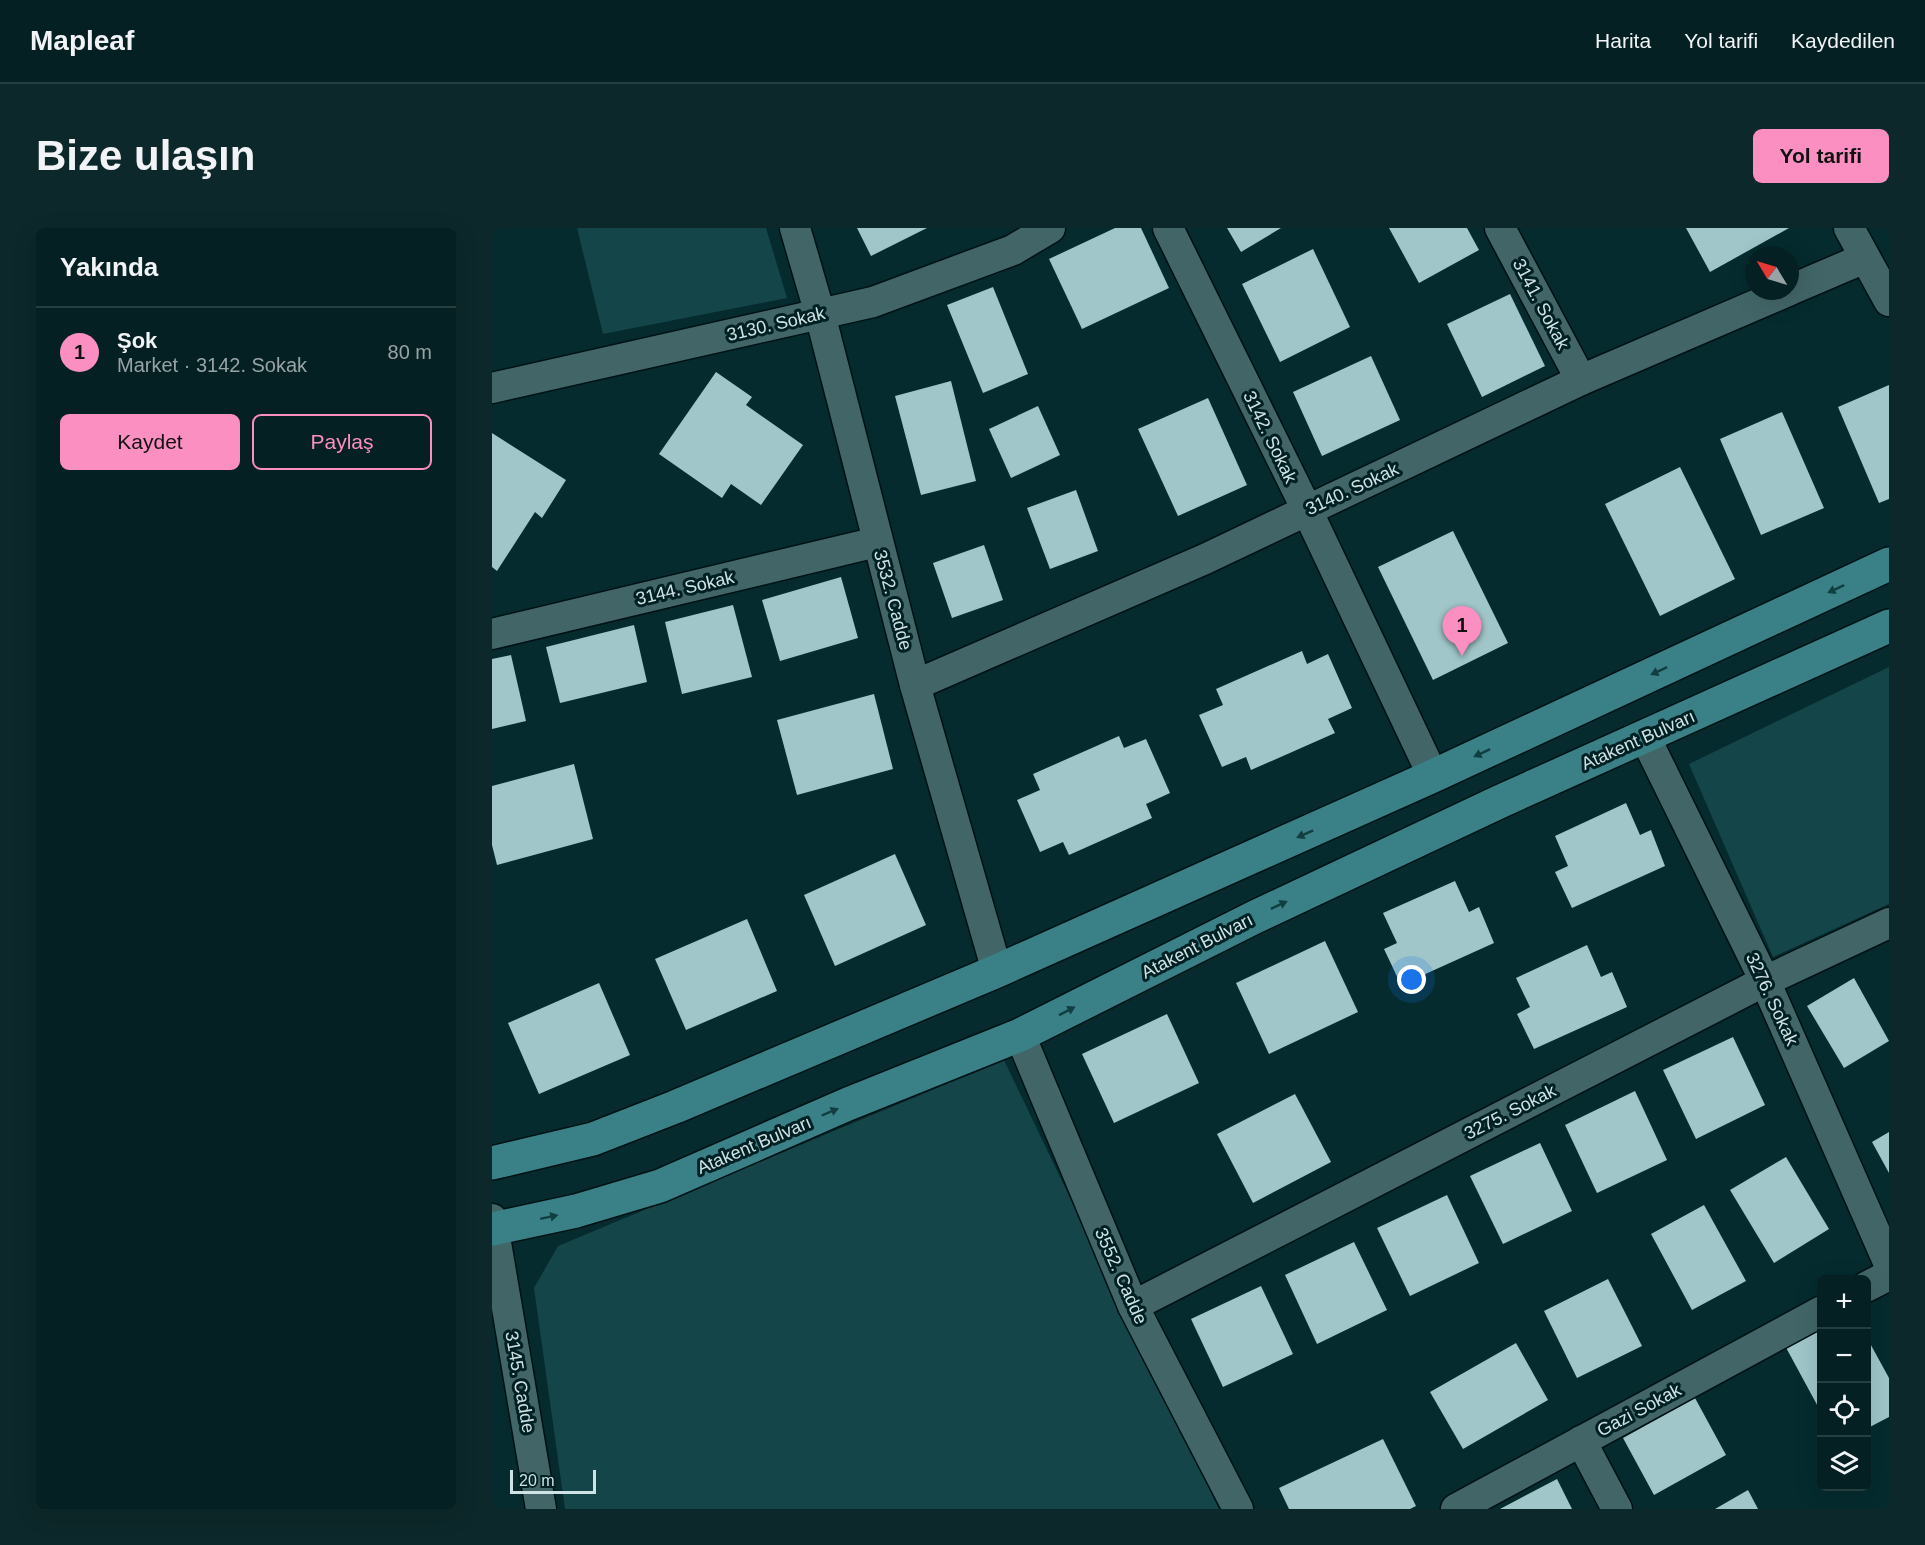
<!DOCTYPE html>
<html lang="tr">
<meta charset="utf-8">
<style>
:root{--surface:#042022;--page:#0d282a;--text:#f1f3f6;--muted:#97a3a5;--line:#253e40;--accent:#fc8fc2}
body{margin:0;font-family:Helvetica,sans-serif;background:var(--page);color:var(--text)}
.controls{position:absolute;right:18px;bottom:18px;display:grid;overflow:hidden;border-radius:9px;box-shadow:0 6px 24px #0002}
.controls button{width:54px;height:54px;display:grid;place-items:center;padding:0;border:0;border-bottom:2px solid var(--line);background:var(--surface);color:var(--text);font:30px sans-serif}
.compass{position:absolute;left:1253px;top:18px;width:54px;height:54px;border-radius:50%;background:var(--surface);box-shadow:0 6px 24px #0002;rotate:308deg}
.scale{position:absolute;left:18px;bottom:15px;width:86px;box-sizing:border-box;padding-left:6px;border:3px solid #d0e3e4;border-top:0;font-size:16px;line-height:21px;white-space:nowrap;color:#d0e3e4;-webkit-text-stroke:4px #002124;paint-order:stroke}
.you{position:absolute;left:920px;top:752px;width:21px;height:21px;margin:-15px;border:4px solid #fff;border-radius:50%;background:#1a73e8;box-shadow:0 0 0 9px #1a73e833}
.badge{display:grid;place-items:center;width:39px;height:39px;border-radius:50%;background:var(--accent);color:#111;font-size:20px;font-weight:700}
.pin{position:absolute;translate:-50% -50px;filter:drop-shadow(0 2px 3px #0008)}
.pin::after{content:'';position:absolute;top:32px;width:21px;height:18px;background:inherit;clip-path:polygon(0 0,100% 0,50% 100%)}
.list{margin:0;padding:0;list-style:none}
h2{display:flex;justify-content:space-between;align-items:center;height:78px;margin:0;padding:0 24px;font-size:26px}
h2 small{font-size:20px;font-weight:400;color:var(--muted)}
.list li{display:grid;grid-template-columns:39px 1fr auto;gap:18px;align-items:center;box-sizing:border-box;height:90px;padding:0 24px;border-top:2px solid var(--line)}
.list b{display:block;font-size:22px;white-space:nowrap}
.list p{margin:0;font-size:20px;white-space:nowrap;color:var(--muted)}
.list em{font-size:20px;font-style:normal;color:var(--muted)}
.actions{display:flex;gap:12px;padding:18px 24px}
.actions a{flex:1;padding:14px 0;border:2px solid var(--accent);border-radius:9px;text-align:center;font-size:21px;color:var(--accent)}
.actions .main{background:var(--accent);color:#111}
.icon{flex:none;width:33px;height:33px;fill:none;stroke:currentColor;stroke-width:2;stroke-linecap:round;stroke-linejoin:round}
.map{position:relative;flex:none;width:1397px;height:1281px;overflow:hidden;border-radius:9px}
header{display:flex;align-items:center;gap:36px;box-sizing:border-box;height:84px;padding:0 30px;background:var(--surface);border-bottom:2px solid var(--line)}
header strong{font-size:28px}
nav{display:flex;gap:33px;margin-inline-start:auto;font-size:21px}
.intro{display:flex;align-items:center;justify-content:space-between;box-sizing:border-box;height:144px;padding:0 36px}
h1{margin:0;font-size:42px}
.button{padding:15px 27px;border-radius:9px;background:var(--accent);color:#111;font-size:21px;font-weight:700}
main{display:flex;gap:36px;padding:0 36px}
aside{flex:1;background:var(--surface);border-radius:9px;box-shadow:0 6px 24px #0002}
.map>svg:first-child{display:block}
.green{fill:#144548}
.building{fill:#a0c6c9}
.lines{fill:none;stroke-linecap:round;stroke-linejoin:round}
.minor-casing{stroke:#001214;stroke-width:33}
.major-casing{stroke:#001214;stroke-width:36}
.minor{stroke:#426668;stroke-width:30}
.major{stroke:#398186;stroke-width:33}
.oneway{fill:#113e41}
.labels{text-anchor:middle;stroke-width:6;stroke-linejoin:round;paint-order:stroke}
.street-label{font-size:18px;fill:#d0e3e4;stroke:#002124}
</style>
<header>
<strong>Mapleaf</strong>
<nav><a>Harita</a><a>Yol tarifi</a><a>Kaydedilen</a></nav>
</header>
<div class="intro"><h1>Bize ulaşın</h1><a class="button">Yol tarifi</a></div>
<main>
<aside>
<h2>Yakında<small></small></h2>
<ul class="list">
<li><span class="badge">1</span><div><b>Şok</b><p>Market · 3142. Sokak</p></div><em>80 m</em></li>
</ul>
<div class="actions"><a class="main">Kaydet</a><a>Paylaş</a></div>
</aside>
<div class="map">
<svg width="1397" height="1281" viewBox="0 0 1397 1281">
<rect width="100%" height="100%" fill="#052b2e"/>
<g class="green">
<path d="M85,0H274L295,70L111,106Z"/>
<path d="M1397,439V676L1281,729L1197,536Z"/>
<path d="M512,832L727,1281H73L42,1060L66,1018Z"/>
</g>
<g class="building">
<path d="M365,0H435L379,28Z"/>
<path d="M623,0H649L677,60L590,101L557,31Z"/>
<path d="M735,0H789L749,24Z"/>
<path d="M897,0H975L987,22L927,55Z"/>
<path d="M1194,0H1297L1218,44Z"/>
<path d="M821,21L858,99L788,134L750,56Z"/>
<path d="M501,59L536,146L491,165L455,77Z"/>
<path d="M1018,66L1053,138L990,169L955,96Z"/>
<path d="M879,128L908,192L830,228L801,164Z"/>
<path d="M224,144L260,169L254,177L311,217L269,277L239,256L230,270L167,226Z"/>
<path d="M459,153L484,253L429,267L403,168Z"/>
<path d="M1397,157V271L1387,275L1346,179Z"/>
<path d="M716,170L755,257L686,288L646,201Z"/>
<path d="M546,178L568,227L519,250L497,201Z"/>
<path d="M1290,184L1332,280L1269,307L1228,211Z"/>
<path d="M0,205L74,252L50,290L43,284L5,343L0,339Z"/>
<path d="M1188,239L1243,351L1168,388L1113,276Z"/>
<path d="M584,262L606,323L558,341L535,280Z"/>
<path d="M961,303L1016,415L941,452L886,339Z"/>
<path d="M492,317L511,372L460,390L441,335Z"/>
<path d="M349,349L366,410L288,433L270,372Z"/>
<path d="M241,377L260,449L190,466L173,394Z"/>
<path d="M142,397L155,454L68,475L54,419Z"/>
<path d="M810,423L815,436L836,426L860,480L836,491L843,505L759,542L754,529L730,539L707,487L731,477L724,461Z"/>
<path d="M19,427L34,493L0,501V431Z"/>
<path d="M382,466L401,541L305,567L285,492Z"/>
<path d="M627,508L632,520L654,511L678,565L654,576L660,590L577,627L571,614L548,624L525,572L548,562L541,546Z"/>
<path d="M82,536L101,611L5,637L0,617V558Z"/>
<path d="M1134,575L1148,607L1159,602L1173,638L1080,680L1063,644L1076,638L1063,608Z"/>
<path d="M403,626L434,697L343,738L312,667Z"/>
<path d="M963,653L977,684L987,679L1002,715L909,757L892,721L905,715L891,685Z"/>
<path d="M255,691L285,763L194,802L163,731Z"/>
<path d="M833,713L866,784L777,826L744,755Z"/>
<path d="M1095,717L1109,749L1120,744L1135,779L1042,821L1025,786L1038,779L1024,750Z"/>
<path d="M1362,750L1397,813L1352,840L1315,778Z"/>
<path d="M107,755L138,827L47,866L16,795Z"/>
<path d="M675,786L707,855L622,895L590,826Z"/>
<path d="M1241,809L1273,877L1204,911L1171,842Z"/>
<path d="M1143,863L1175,932L1105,965L1073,897Z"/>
<path d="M803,866L839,934L761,975L725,906Z"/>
<path d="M1397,904V945L1380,914Z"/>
<path d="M1048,915L1080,983L1011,1016L978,948Z"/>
<path d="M1294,929L1337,1001L1282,1035L1238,962Z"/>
<path d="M955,967L987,1035L918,1068L885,1000Z"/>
<path d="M1212,977L1254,1053L1200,1082L1159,1006Z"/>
<path d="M862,1014L895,1082L825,1116L793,1047Z"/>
<path d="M1116,1051L1150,1118L1085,1150L1052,1083Z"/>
<path d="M769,1058L801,1126L731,1159L699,1091Z"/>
<path d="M1330,1093V1186L1291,1114Z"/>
<path d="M1374,1108L1397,1150V1189L1374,1201Z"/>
<path d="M1024,1115L1056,1172L971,1221L938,1164Z"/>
<path d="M1203,1170L1234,1227L1162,1267L1131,1210Z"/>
<path d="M891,1211L924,1278L918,1281H797L787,1260Z"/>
<path d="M1065,1251L1080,1281H1008Z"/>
<path d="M1256,1262L1266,1281H1223Z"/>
</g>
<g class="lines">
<g class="minor-casing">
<g id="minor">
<path d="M303,0L328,86L423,457L505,743"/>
<path d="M676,0L815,282L941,548"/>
<path d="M1008,0L1089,152"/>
<path d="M1357,0L1397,73"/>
<path d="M1298,62L1373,30"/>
<path d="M0,160L381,74L521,22L558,0"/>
<path d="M0,406L385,314"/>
<path d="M423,457L713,331L1089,152L1296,63"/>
<path d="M1153,509L1273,753L1397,1036"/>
<path d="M528,807L641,1078L746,1281"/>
<path d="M0,991L49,1281"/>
<path d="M1374,1059L1397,1047"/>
<path d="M641,1078L1273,753L1397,695"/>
<path d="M1089,1213L1125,1281"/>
<path d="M964,1281L1330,1083"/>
</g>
</g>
<g class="major-casing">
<g id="major">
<path d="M0,935L101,911L183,879L505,743L941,548L1397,336"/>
<path d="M0,1001L84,983L168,958L356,876L528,807L763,689L1007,574L1397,398"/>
</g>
</g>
<use href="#minor" class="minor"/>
<use href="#major" class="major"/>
</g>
<defs><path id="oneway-solid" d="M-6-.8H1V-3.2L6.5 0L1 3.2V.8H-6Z" transform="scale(1.5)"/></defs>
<g class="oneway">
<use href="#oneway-solid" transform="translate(1344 361) rotate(155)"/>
<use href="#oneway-solid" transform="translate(1167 443) rotate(155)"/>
<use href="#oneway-solid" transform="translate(990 525) rotate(155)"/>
<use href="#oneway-solid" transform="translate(813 606) rotate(156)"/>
<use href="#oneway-solid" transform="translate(787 677) rotate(-25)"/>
<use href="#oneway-solid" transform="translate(575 783) rotate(-27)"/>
<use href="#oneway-solid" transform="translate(338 884) rotate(-23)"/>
<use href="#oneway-solid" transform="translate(57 989) rotate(-12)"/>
</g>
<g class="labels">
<g class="street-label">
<text transform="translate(1049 76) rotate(62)" y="6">3141. Sokak</text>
<text transform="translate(284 96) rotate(-13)" y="6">3130. Sokak</text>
<text transform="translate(778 209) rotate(64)" y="6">3142. Sokak</text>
<text transform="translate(860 261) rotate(-25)" y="6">3140. Sokak</text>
<text transform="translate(193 360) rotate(-13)" y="6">3144. Sokak</text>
<text transform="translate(401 372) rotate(75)" y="6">3532. Cadde</text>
<text transform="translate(1146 512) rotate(-24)" y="6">Atakent Bulvarı</text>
<text transform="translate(705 718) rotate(-27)" y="6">Atakent Bulvarı</text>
<text transform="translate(1280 771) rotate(65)" y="6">3276. Sokak</text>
<text transform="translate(1018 884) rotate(-27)" y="6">3275. Sokak</text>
<text transform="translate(262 917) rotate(-23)" y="6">Atakent Bulvarı</text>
<text transform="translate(629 1048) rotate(66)" y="6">3552. Cadde</text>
<text transform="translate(28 1154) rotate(80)" y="6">3145. Cadde</text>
<text transform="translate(1147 1182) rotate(-28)" y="6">Gazi Sokak</text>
</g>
</g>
</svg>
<div class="controls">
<button>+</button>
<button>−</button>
<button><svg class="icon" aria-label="locate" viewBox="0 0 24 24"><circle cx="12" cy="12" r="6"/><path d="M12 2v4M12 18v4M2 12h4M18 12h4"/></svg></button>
<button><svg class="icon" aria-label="layers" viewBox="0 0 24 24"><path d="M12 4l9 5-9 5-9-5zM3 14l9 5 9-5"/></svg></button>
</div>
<svg class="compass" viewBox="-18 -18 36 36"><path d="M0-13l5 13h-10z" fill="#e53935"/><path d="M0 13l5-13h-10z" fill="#97a3a5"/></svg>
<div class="scale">20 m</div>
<div class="you"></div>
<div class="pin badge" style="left:970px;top:428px">1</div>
</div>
</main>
